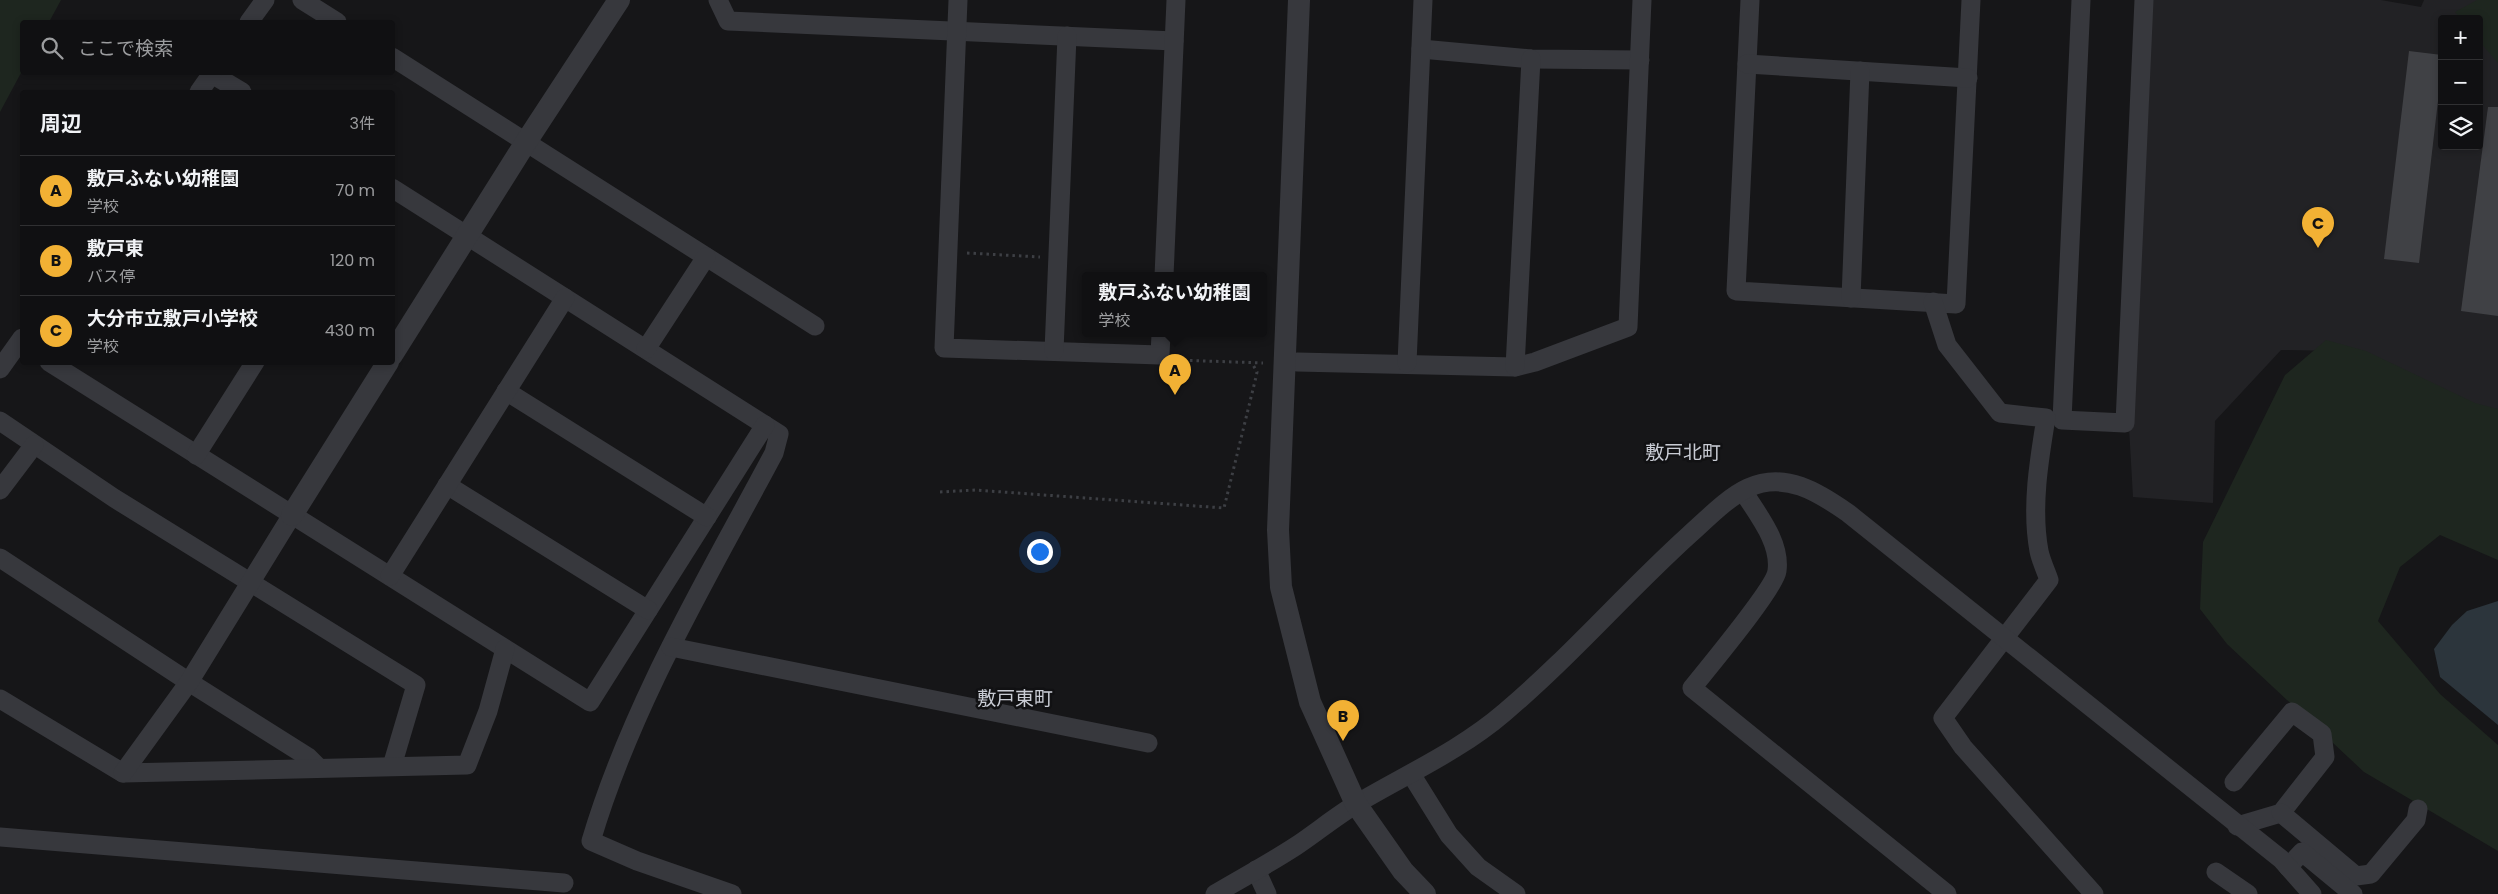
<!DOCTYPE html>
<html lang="ja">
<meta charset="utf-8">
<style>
:root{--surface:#101012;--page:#1e1e20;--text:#f1f3f6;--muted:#9c9d9f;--line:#303032;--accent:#f2b134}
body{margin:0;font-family:Poppins,"Noto Sans JP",sans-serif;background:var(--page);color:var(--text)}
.controls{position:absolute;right:15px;top:15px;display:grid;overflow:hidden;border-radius:5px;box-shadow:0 2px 8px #0003}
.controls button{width:45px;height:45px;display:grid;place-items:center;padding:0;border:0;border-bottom:1px solid var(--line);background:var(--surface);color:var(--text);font:25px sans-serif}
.you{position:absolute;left:1039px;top:551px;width:18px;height:18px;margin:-12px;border:4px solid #fff;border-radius:50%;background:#1a73e8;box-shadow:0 0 0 8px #1a73e833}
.badge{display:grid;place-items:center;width:32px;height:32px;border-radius:50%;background:var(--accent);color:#111;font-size:16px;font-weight:700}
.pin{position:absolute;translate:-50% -41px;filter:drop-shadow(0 1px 2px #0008)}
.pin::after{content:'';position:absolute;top:26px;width:18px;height:15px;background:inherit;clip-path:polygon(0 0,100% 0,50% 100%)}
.popup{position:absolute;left:1082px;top:272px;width:185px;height:65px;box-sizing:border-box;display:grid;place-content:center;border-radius:5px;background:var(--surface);filter:drop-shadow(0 1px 4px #0005);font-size:16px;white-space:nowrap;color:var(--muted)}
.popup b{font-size:19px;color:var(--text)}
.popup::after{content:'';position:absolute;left:50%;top:100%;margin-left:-10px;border:10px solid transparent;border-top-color:var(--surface)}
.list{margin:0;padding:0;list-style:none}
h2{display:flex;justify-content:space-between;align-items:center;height:65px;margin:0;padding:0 20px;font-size:21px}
h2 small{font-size:16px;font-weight:400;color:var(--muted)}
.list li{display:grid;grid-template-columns:32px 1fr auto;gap:15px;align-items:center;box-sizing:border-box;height:70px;padding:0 20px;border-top:1px solid var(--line)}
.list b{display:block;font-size:19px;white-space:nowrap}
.list p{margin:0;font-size:16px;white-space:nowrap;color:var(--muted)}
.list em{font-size:16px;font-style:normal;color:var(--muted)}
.icon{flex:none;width:28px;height:28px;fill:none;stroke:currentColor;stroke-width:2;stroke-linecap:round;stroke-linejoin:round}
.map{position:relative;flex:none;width:2498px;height:894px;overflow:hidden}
.search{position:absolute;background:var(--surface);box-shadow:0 2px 8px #0003;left:20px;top:20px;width:375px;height:55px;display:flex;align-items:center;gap:12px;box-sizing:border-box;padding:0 18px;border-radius:5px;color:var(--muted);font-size:19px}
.panel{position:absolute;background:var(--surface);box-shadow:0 2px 8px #0003;left:20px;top:90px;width:375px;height:275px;border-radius:5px}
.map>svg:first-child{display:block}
.built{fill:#222225;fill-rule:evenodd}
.green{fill:#1e261f}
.water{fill:#2c353c}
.building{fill:#404145}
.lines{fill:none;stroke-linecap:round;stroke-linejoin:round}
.path{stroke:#3d3f44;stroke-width:3;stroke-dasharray:2.5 4;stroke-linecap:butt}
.minor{stroke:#37383d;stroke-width:19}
.tertiary{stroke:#37383d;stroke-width:22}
.labels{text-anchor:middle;stroke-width:5;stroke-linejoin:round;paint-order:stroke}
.quarter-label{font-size:19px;fill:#c9ccd4;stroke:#111113}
</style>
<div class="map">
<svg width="2498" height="894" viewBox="0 0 2498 894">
<rect width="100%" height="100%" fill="#161618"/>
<path class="built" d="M2150,0H2381L2421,7L2424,0H2489L2498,28V434L2342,351L2281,350L2215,421L2213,503L2133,497L2129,427ZM2442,19H2479V146H2442Z"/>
<g class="green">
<path d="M0,0H61L49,22H22V71L0,112Z"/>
<path d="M2477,0H2498V63L2479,41V19H2461L2455,12Z"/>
<path d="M2326,340L2366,351L2475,403L2498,409V560L2440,535L2400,567L2378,621L2440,694L2498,745V851L2364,772L2227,644L2200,609L2203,542L2285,375Z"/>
</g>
<path class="water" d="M2498,601V725L2440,677L2434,649L2452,625L2467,611Z"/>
<g class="building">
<path d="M2409,51L2442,55V84H2440L2419,263L2384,259Z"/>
<path d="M2488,107H2498V316L2461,311Z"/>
</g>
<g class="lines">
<g class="path">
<path d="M967,253L1040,257"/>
<path d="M1177,360L1263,363"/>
<path d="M940,492L975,490L1224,508L1256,377L1257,372L1252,363"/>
</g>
<g class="minor">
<path d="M302,0L337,22"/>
<path d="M718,0L728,21L1174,41"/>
<path d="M958,0L944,348L1160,355L1161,334"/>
<path d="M1750,0L1736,291L1956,304L1971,0"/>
<path d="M2081,0L2062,420L2125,423L2144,0"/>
<path d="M249,22L265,0"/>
<path d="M1421,49L1531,59L1640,60"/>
<path d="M392,57L815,326"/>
<path d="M1747,64L1968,78"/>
<path d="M212,74L242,92"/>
<path d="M199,92L213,72"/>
<path d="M392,188L779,434L774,453C707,579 632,703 591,841L637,861L732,894"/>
<path d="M1164,276L1176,0"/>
<path d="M1851,298L1860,71"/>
<path d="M1933,302L1947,345L2000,413L2046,418C2039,460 2031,508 2039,551C2041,561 2046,571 2049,580L1943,718L1963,747L2094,894"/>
<path d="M646,349L706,257"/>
<path d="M1054,351L1067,36"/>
<path d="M49,362L590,702L765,425"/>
<path d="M1297,362L1515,367L1535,362L1628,327L1642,0"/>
<path d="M1407,363L1423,0"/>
<path d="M1515,367L1531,59"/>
<path d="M0,369L22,338"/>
<path d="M506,391L707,517"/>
<path d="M0,421L114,498L416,685L392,766"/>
<path d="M196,455L255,362"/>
<path d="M447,485L648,610"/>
<path d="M0,490L34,445"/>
<path d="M1743,491C1757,514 1781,542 1777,571C1775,588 1707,669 1692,688L1947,894"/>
<path d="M0,558L189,682L308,757L318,767"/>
<path d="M390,576L565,298"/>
<path d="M671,647L1148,743"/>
<path d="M0,699L123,773L467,765L488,711L505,649"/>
<path d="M123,773L189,682L292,515"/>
<path d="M1411,774L1449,835L1478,867L1516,894"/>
<path d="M2234,782L2292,712L2322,734L2325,757L2281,813L2237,826"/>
<path d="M2281,813L2356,876L2371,874L2416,820L2418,809"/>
<path d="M0,837L564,883"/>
<path d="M2288,867L2302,852L2353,894"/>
<path d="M1256,870L1267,894"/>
<path d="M2216,872L2248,894"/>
<path d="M1215,894C1242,878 1270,863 1296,846C1317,832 1336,816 1358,803C1407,774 1461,750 1505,712C1570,657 1626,592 1689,535C1706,520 1728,497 1748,488C1785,471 1818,492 1848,513L2281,859L2312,894"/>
</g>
<g class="tertiary">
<path d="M1299,0L1278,530L1281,587L1310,702L1356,804L1403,871L1425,894"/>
<path d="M392,355L526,142L619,0"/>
<path d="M292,515L388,362"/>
</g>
</g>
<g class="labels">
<g class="quarter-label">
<text x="1683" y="459">敷戸北町</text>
<text x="1015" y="705">敷戸東町</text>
</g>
</g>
</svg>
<div class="controls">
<button>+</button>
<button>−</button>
<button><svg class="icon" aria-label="layers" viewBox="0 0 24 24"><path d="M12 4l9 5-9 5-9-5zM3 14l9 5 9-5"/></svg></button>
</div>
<div class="you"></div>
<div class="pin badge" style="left:1175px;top:395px">A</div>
<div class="popup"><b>敷戸ふない幼稚園</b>学校</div>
<div class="pin badge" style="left:1343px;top:741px">B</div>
<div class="pin badge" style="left:2318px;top:248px">C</div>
<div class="search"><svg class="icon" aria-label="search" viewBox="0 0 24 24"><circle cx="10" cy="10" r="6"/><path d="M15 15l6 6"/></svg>ここで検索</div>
<section class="panel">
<h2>周辺<small>3件</small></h2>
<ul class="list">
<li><span class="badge">A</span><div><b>敷戸ふない幼稚園</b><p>学校</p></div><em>70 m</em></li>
<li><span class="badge">B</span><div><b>敷戸東</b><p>バス停</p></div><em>120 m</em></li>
<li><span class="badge">C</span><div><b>大分市立敷戸小学校</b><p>学校</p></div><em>430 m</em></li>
</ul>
</section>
</div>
